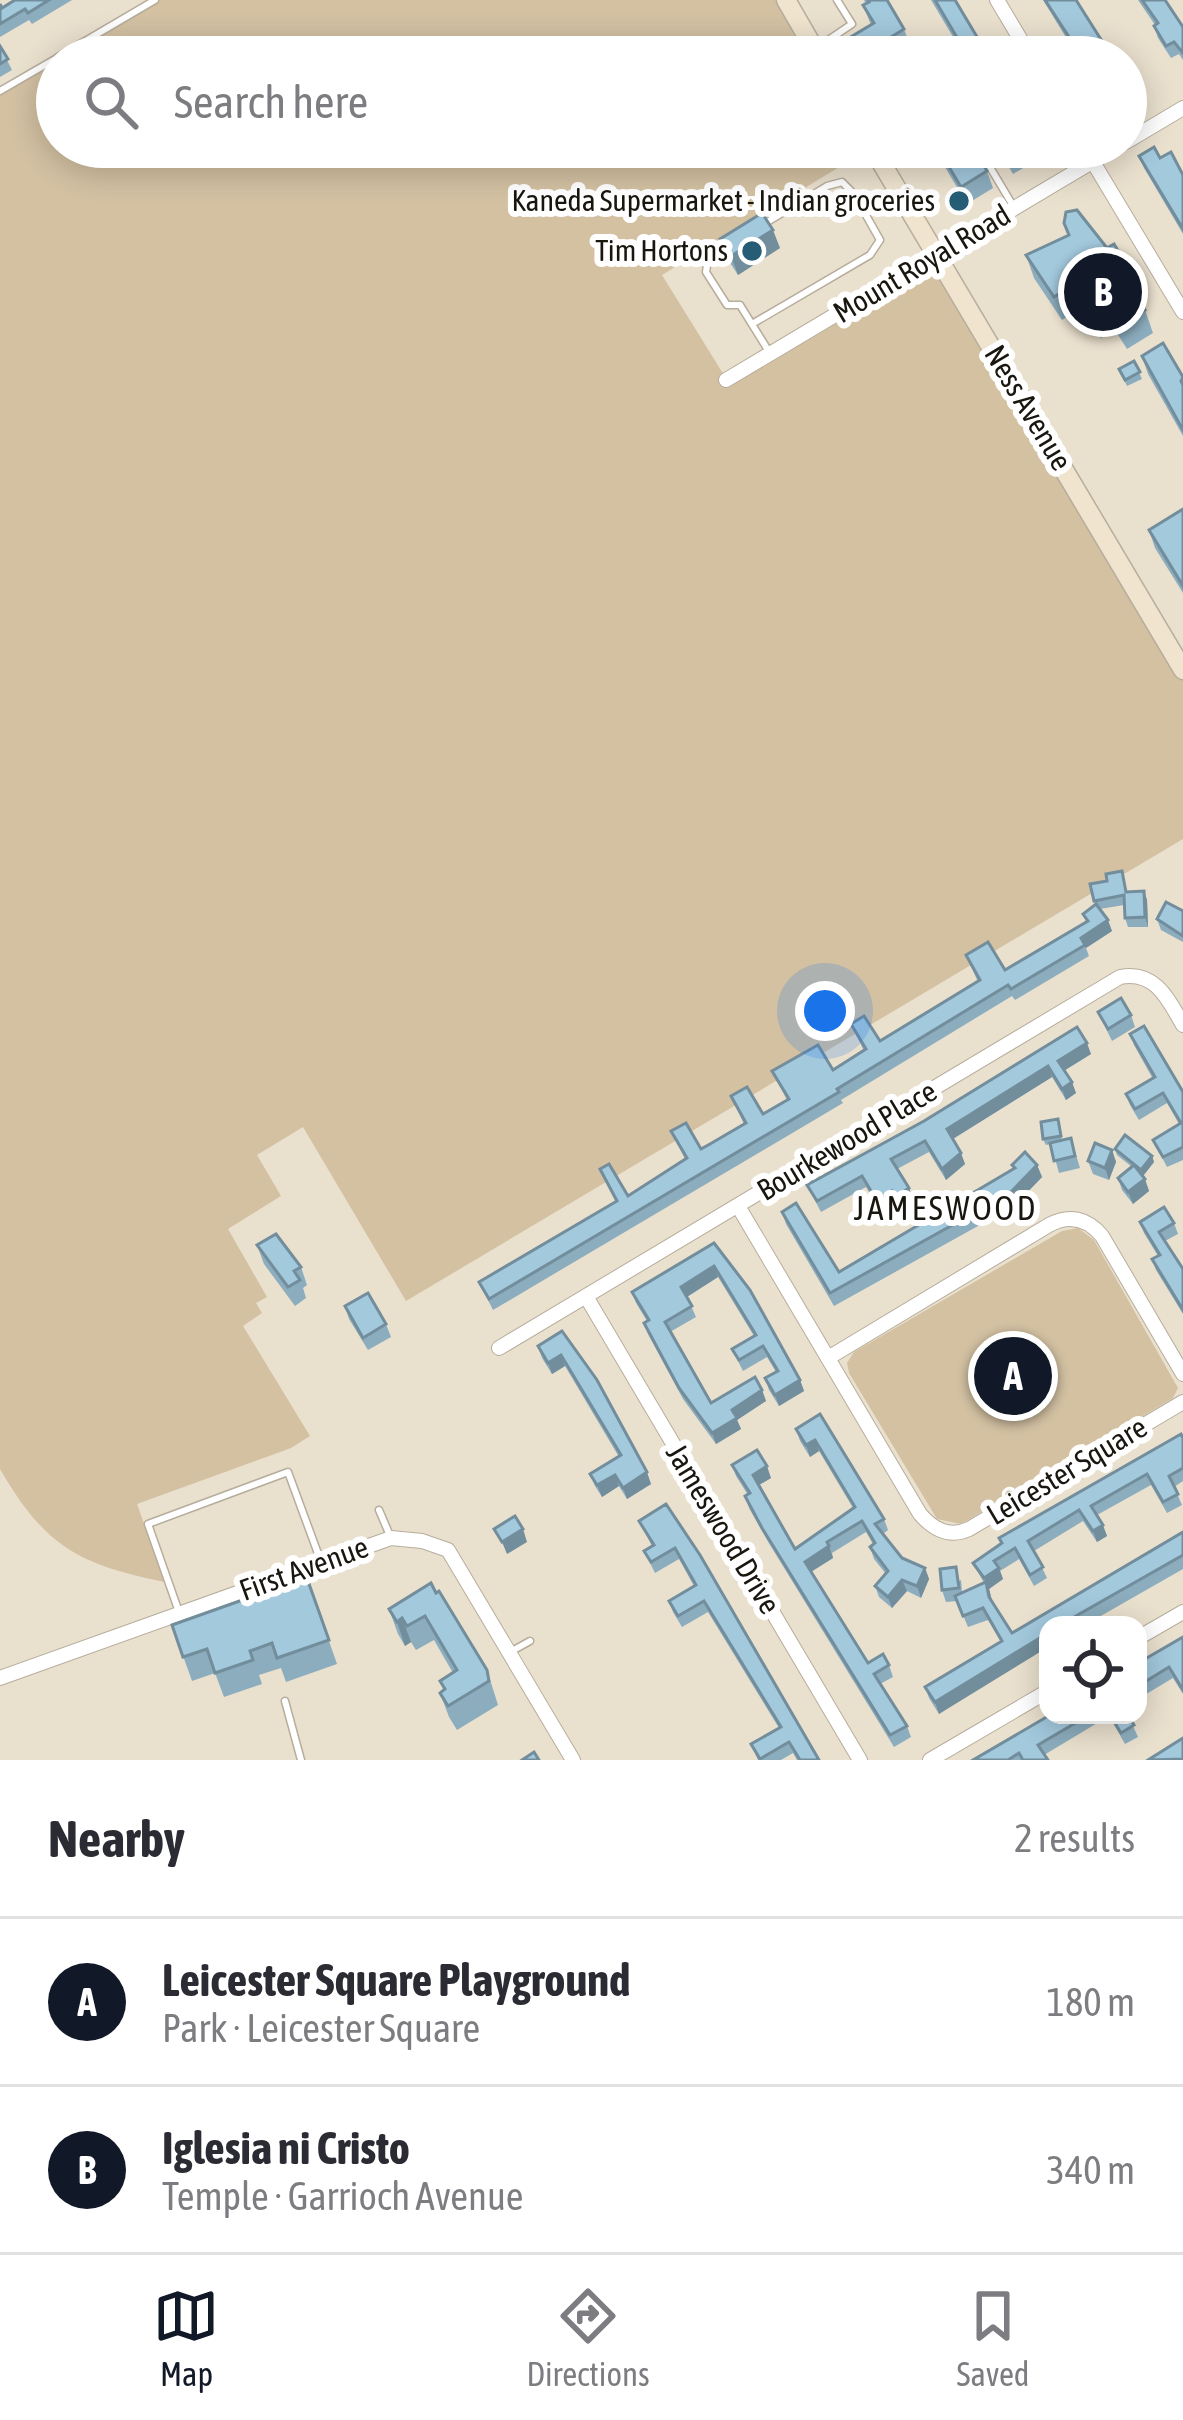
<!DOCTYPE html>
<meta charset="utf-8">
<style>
:root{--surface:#fff;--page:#f2f2f3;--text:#2b2b33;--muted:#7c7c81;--line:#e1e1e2;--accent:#111827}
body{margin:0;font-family:"Asap Condensed",sans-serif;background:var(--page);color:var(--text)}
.controls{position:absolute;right:36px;bottom:36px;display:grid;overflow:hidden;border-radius:24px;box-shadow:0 6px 30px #0003}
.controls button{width:108px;height:108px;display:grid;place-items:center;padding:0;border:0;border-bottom:3px solid var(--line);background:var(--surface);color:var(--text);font:60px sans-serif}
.you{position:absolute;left:825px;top:1011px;width:42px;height:42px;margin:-30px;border:9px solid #fff;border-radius:50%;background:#1a73e8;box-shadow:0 0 0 18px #1a73e833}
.badge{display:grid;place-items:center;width:78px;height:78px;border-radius:50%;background:var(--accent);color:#fff;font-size:39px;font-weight:700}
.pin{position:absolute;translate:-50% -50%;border:6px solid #fff;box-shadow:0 3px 12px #0006}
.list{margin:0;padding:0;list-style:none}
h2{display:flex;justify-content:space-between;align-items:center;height:156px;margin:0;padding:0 48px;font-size:51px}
h2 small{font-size:39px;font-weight:400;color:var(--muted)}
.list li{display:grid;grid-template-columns:78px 1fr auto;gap:36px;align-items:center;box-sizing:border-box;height:168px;padding:0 48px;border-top:3px solid var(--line)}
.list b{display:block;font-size:45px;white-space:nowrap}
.list p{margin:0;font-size:39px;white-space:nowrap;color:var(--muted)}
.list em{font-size:39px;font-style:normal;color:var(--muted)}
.icon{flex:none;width:66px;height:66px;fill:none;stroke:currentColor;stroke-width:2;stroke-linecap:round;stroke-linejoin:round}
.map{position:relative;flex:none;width:1183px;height:1760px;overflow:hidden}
.search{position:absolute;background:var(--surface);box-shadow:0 6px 30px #0003;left:36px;right:36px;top:36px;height:132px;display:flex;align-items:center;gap:30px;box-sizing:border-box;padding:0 42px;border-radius:66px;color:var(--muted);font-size:45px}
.sheet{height:492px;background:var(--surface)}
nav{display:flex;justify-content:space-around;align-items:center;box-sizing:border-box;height:168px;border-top:3px solid var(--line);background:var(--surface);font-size:33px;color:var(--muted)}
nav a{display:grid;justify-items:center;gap:6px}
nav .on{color:var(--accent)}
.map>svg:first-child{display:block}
.green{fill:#d3c1a2}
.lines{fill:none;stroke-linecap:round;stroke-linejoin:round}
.lane-casing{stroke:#b7ad9c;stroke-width:9}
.street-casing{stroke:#b7ad9c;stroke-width:16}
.secondary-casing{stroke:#b7ad9c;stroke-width:21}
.lane{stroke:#fff;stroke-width:6}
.street{stroke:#fff;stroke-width:14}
.secondary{stroke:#f0e4cf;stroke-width:18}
.wall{fill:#8cadbe}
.shaded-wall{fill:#728d9b}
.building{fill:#a3c9dd;stroke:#728d9b;stroke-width:3}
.poi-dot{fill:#255d77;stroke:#fff;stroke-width:4.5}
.labels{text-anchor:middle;stroke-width:12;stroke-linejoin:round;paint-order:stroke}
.poi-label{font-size:30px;fill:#191610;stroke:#fff;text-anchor:end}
.street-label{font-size:30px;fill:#191610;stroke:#fff}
.neighbourhood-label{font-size:33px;letter-spacing:3px;fill:#191610;stroke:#fff}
</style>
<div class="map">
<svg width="1183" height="1760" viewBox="0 0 1183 1760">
<rect width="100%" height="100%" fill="#eae0ce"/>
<g class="green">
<path d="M155,0H786L819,57H58Z"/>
<path d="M57,58V147H872L662,275L727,380L936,254L1183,672V839L406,1301L303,1127L257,1155L281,1196L228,1229L267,1297L256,1303L262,1313L243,1326L310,1436L291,1448L137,1504L165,1582C80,1565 45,1547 0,1469V91Z"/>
<path d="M1078,1228L1094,1240L1178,1388L1173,1398L961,1524L937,1519L849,1373L847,1363L854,1352L1062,1231Z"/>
</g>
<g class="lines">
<g class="lane-casing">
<g id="lane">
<path d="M818,47L852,24L837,0"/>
<path d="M923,56V57"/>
<path d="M58,57L155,0"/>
<path d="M0,91L57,58"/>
<path d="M978,147L1012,204"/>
<path d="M727,247L708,259L706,272L727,305H740L768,350"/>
<path d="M752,324L870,255L880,240L854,194L842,182L827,186L764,224"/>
<path d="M379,1510L391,1538"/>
<path d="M179,1612L148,1524L288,1472L320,1559"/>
<path d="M512,1651L530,1641"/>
<path d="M285,1701L301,1760"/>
</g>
</g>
<g class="street-casing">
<g id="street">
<path d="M997,0L1031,57"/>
<path d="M1126,142L1183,108"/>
<path d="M1084,147L1183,312"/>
<path d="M726,380L1117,147"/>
<path d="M738,1206L920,1514C934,1530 949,1538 969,1529L1183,1402"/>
<path d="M587,1298L860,1760"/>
<path d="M499,1348L1120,977C1155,970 1168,999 1183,1025"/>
<path d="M828,1358L1049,1225C1069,1214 1087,1218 1102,1236L1183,1374"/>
<path d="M1138,1638L1183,1612"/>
<path d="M0,1678L391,1538L422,1541L448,1550L573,1760"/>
<path d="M930,1760L1048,1691"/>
</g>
</g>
<g class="secondary-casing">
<g id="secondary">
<path d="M786,0L819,57"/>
<path d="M872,147L1183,670"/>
</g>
</g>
<use href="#lane" class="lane"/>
<use href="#street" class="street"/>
<use href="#secondary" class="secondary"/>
</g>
<g class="wall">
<path d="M15,0H72L32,24L29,20L0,37V4L2,8Z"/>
<path d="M864,0H887L904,29L911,48L896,57H850L844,41L871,25L863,5L866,4Z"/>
<path d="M931,0H955L989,57H949L946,49L956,42Z"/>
<path d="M1043,0H1076L1112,57H1078Z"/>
<path d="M1138,0H1165L1183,27V60L1179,54L1171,58L1158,38L1154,26L1155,25Z"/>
<path d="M0,46L12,70L0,77Z"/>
<path d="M933,147H973L987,171L993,188L967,204Z"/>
<path d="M997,147H1046L1049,153L1013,174Z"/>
<path d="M1139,156L1160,158L1183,175V234L1144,168Z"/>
<path d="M720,239L780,248L738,275L727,258Z"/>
<path d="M1107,248L1120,254L1128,278L1126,279L1145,310L1153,333L1127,349L1115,330L1101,338L1083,307L1062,320L1034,278L1026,255Z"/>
<path d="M1142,356L1183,377V436L1148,374Z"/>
<path d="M1134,361L1142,379L1127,386L1119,369Z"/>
<path d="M1183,509V593L1155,548L1149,530Z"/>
<path d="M1122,871L1127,892L1144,891L1147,900L1148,927H1128L1125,918L1124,905L1100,909L1112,931L1086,948L1089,956L1015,1000L1012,996L841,1100L843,1103L493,1310L479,1282L616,1202L600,1169L628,1196L685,1159L671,1131L701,1149L744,1124L731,1096L763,1114L787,1100L772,1071L833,1070L864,1051L851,1024L880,1041L978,982L966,955L1005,970L1086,922L1083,914L1095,905L1090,884L1107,881Z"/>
<path d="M1183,911V942L1161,930L1157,919Z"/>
<path d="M1098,1012L1131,1015L1135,1027L1112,1041Z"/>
<path d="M1077,1027L1091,1054L1065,1070L1076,1093L1066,1100L1052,1077L953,1139L965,1164L946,1180L929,1152L897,1169L909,1188L913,1199L899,1208L896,1202L881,1212L866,1187L821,1212L807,1185L924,1121Z"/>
<path d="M1130,1034L1183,1092V1160L1167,1167L1153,1140L1179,1124L1167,1103L1139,1120L1130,1105L1126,1094L1153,1079L1134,1045Z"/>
<path d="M1058,1119L1062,1140L1071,1138L1080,1168L1059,1173L1051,1144L1046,1145L1043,1139Z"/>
<path d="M1115,1149L1152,1156L1154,1162L1143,1176L1149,1191L1133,1204L1122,1190L1118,1178L1132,1167L1117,1155Z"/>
<path d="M1112,1150L1116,1162L1109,1180L1093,1174L1088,1161Z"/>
<path d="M1012,1165H1037L1042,1177L1014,1206L834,1306L786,1224L782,1212L839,1272L1014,1169Z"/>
<path d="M1140,1222L1174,1223L1178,1234L1165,1241L1183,1269V1314L1156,1270L1152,1259L1158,1256L1144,1233Z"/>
<path d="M714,1243L800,1380L804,1391L779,1406L769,1390L765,1378L776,1372L767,1357L743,1371L732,1349L754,1336L718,1277L687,1297L696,1317L670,1332L711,1403L762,1390L766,1401L737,1420L741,1429L716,1444L683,1399L648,1334L644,1323L647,1321L636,1303L632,1292Z"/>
<path d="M257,1245L301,1267L307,1285L303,1288L306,1298L295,1306L264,1264Z"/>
<path d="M345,1306L386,1324L391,1337L368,1350L349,1319Z"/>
<path d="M562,1331L651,1484L627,1499L619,1486L602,1497L595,1486L590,1474L619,1457L565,1366L552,1374L542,1358L538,1346Z"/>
<path d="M820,1414L884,1519L888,1530L883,1534L902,1558L925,1568L929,1579L921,1598L907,1591L892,1608L879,1597L875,1586L886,1574L874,1559L870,1547L873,1544L866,1532L832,1553L833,1558L811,1572L868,1663L889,1665L893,1677L880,1684L907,1726L911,1737L894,1747L767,1540L749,1508L745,1496L748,1495L736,1476L732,1465L771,1478L759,1485L795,1549L853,1508L819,1451L810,1457L800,1441L796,1429Z"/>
<path d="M1183,1438V1481L1174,1487L1182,1505L1167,1513L1151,1485L1097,1515L1107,1536L1097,1542L1083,1521L1034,1551L1047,1578L1034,1586L1019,1559L1000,1571L1003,1579L989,1589L992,1602L1012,1633L1183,1532V1569L1085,1625H1048L939,1714L929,1698L925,1687L1001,1642L988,1620L968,1627L957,1601L946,1602L942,1590L961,1580L962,1592L984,1583L973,1563L1001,1544L999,1538Z"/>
<path d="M666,1504L819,1760H797L793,1753L781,1760H758L751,1744L779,1728L708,1612L682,1627L673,1612L669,1601L694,1586L679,1559L655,1573L644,1551L652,1546L639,1521Z"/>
<path d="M308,1581L337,1664L286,1682L281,1668L259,1675L262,1684L224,1697L215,1673L192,1681L172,1625Z"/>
<path d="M431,1583L487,1670L498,1705L457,1730L449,1717L440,1693L444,1690L440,1681L453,1673L434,1640L416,1650L411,1642L405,1646L398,1634L389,1609Z"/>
<path d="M1183,1637V1694L1173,1678L1138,1699V1663Z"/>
<path d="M1050,1715H1128L1138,1737L1125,1744L1109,1716L1044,1755L1048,1760H973Z"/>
</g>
<g class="shaded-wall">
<path d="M773,230L780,248L738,275L731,256Z"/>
<path d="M1144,891L1147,900L1148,927L1145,917Z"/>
<path d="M1108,920L1112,931L1086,948L1081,938Z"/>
<path d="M1087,1043L1091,1054L1062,1072L1058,1061Z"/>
<path d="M1048,1066L1052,1077L951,1140L947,1129Z"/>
<path d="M1072,1082L1076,1093L1066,1100L1062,1089Z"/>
<path d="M1112,1150L1116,1162L1109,1180L1105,1168Z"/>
<path d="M961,1153L965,1164L946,1180L942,1169Z"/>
<path d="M1152,1156L1154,1162L1143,1176L1141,1170Z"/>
<path d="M1037,1165L1042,1177L1014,1206L1010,1193Z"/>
<path d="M1145,1179L1149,1191L1133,1204L1128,1192Z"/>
<path d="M909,1188L913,1199L899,1208L895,1197Z"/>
<path d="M714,1266L718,1277L685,1298L681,1287Z"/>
<path d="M561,1355L565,1366L552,1374L548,1363Z"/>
<path d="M800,1380L804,1391L779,1406L775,1395Z"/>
<path d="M762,1390L766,1401L737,1420L741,1429L716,1444L712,1433L732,1410Z"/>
<path d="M815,1440L819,1451L810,1457L806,1445Z"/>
<path d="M767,1466L771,1478L757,1486L753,1475Z"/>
<path d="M647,1472L651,1484L627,1499L623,1488Z"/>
<path d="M615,1475L619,1486L602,1497L597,1485Z"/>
<path d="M1103,1525L1107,1536L1097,1542L1093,1531Z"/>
<path d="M523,1529L527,1542L507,1554L502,1542Z"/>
<path d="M829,1546L833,1558L809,1573L805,1562Z"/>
<path d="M925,1568L929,1579L921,1598L917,1586Z"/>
<path d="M999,1568L1003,1579L989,1589L994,1608L984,1578Z"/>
<path d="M902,1580L907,1591L892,1608L888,1597Z"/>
<path d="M402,1618L411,1642L405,1646L397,1622Z"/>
<path d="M1048,1633V1647L939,1714L935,1702Z"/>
</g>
<g class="building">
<path d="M15,0H49L28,13L25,9L0,24V4L2,8Z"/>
<path d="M868,0H887L904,29L859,57H854L844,41L874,23L863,5L869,2Z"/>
<path d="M935,0H955L989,57H952L946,49L959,41Z"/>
<path d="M1045,0H1076L1112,57H1082Z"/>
<path d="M1142,0H1165L1183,27V53L1174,42L1166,46L1154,26L1158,23Z"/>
<path d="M0,46L8,59L0,64Z"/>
<path d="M937,147H973L987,171L961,187Z"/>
<path d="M1000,147H1025L1007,158Z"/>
<path d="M1154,147L1160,158L1171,152L1183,175V229L1139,156Z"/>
<path d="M1077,210L1107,248L1114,244L1120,254L1114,258L1145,310L1118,326L1106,307L1093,315L1075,284L1054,297L1026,255L1069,235L1064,223L1066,212Z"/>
<path d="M762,213L773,230L731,256L720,239Z"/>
<path d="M1163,343L1183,377L1181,381L1183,385V430L1142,356Z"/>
<path d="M1134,361L1140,372L1125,380L1119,369Z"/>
<path d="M1183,509V586L1149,530Z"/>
<path d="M1122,871L1126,892L1144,891L1145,917L1125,918L1124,895L1094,901L1090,884L1107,881L1106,874Z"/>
<path d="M1166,902L1183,911V936L1157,919Z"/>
<path d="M1096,904L1108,920L1081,938L1085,945L1011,989L1008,985L837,1089L839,1092L489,1299L479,1282L617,1201L600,1169L609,1164L628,1196L687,1158L671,1131L686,1123L701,1149L710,1144L746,1123L731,1096L747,1087L763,1114L789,1099L772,1071L818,1045L833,1070L866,1049L851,1024L864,1016L880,1041L980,980L966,955L988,942L1005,970L1088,921L1083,914Z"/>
<path d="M1121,998L1131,1015L1108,1029L1098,1012Z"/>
<path d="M1144,1026L1183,1092V1147L1163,1157L1153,1140L1181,1123L1163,1093L1135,1109L1126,1094L1155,1077L1130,1034Z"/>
<path d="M1077,1027L1087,1043L1058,1061L1072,1082L1062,1089L1048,1066L947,1129L961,1153L942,1169L925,1141L891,1159L909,1188L895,1197L892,1191L877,1201L862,1176L817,1201L807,1185L924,1121Z"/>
<path d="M1058,1119L1061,1136L1043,1139L1041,1122Z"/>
<path d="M1125,1135L1152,1156L1141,1170L1115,1149Z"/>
<path d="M1071,1138L1075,1156L1054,1161L1050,1143Z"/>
<path d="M1095,1143L1112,1150L1105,1168L1088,1161Z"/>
<path d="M1025,1152L1037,1165L1010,1193L830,1293L782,1212L796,1203L839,1272L1015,1168L1012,1165Z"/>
<path d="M1134,1165L1145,1179L1128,1192L1118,1178Z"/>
<path d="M1164,1207L1174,1223L1159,1232L1183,1269V1310L1152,1259L1160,1255L1140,1222Z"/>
<path d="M276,1234L301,1267L294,1271L300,1280L288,1287L257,1245Z"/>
<path d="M714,1243L750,1290L800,1380L775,1395L765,1378L778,1371L763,1346L739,1360L732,1349L756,1335L714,1266L681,1287L692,1306L665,1322L711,1403L755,1377L762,1390L732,1410L737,1418L712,1433L679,1388L644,1323L649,1320L632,1292Z"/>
<path d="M368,1293L386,1324L363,1338L345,1306Z"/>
<path d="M562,1331L597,1380L647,1472L623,1488L615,1475L597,1485L590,1474L621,1455L561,1355L548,1363L538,1346Z"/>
<path d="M820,1414L884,1519L875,1524L902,1558L925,1568L917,1586L902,1580L888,1597L875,1586L888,1571L870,1547L875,1543L862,1521L827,1542L829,1546L805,1562L868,1663L883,1654L889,1665L874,1674L907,1726L890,1735L762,1528L745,1496L750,1493L732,1465L757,1450L767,1466L753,1475L795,1549L855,1507L815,1440L806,1445L796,1429Z"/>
<path d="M1181,1434L1183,1438V1468L1169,1476L1178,1494L1163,1502L1147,1474L1091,1506L1103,1525L1093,1531L1079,1510L1028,1541L1043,1567L1030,1575L1015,1548L994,1561L999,1568L984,1578L973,1563L1002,1543L999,1538Z"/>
<path d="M666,1504L700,1555L819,1760H800L789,1742L760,1759L751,1744L781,1727L704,1601L678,1616L669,1601L696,1585L675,1548L651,1562L644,1551L654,1545L639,1521Z"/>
<path d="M515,1516L523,1529L502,1542L494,1529Z"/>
<path d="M1183,1532V1555L1060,1625H1048V1633L935,1702L925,1687L1002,1641L983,1608L963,1616L955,1596L986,1582L989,1597L1012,1633Z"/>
<path d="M956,1567L959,1588L942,1590L940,1569Z"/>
<path d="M257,1578L263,1597L308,1581L329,1640L277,1658L272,1643L250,1651L253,1660L215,1673L207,1649L183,1657L172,1625L251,1597L246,1582Z"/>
<path d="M431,1583L436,1593L439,1591L487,1670L489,1681L448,1706L440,1693L445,1689L440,1681L457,1670L425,1616L407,1626L402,1618L397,1622L389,1609Z"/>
<path d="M1183,1637V1690L1169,1667L1138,1686V1663Z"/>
<path d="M1050,1715H1089L1038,1745L1048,1760H1023L1019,1753L1008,1760H973Z"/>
<path d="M1110,1715H1128L1134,1725L1121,1733Z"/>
<path d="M1183,1738V1759L1148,1760Z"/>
<path d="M534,1752L539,1760H522Z"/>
</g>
<g class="poi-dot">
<circle cx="959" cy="201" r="12"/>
<circle cx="752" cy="251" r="12"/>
</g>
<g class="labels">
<g class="poi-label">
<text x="935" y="211">Kaneda Supermarket - Indian groceries</text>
<text x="728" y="261">Tim Hortons</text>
</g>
<g class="street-label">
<text transform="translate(922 264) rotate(-31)" y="10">Mount Royal Road</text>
<text transform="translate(1028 408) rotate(59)" y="10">Ness Avenue</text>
<text transform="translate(847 1141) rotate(-31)" y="10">Bourkewood Place</text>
<text transform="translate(1067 1471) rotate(-31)" y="10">Leicester Square</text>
<text transform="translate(723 1529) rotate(59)" y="10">Jameswood Drive</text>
<text transform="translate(304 1569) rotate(-20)" y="10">First Avenue</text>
</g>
<g class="neighbourhood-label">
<text x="946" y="1220">JAMESWOOD</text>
</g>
</g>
</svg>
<div class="controls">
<button><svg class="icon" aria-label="locate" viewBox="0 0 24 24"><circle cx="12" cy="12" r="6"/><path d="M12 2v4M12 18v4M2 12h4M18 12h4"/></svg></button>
</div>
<div class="you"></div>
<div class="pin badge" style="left:1013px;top:1376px">A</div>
<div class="pin badge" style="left:1103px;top:292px">B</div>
<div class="search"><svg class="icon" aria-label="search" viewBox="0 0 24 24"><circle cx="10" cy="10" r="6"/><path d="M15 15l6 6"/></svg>Search here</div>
</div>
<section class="sheet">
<h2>Nearby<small>2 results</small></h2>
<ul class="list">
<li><span class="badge">A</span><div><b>Leicester Square Playground</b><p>Park · Leicester Square</p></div><em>180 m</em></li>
<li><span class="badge">B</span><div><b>Iglesia ni Cristo</b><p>Temple · Garrioch Avenue</p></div><em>340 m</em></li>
</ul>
</section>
<nav>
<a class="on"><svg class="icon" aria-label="map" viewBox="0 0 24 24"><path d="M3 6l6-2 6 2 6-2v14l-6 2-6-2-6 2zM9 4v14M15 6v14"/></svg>Map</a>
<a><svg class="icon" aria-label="directions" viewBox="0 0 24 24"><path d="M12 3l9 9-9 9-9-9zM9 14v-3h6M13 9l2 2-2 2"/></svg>Directions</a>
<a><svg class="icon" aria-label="saved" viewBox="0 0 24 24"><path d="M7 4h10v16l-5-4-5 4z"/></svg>Saved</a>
</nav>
